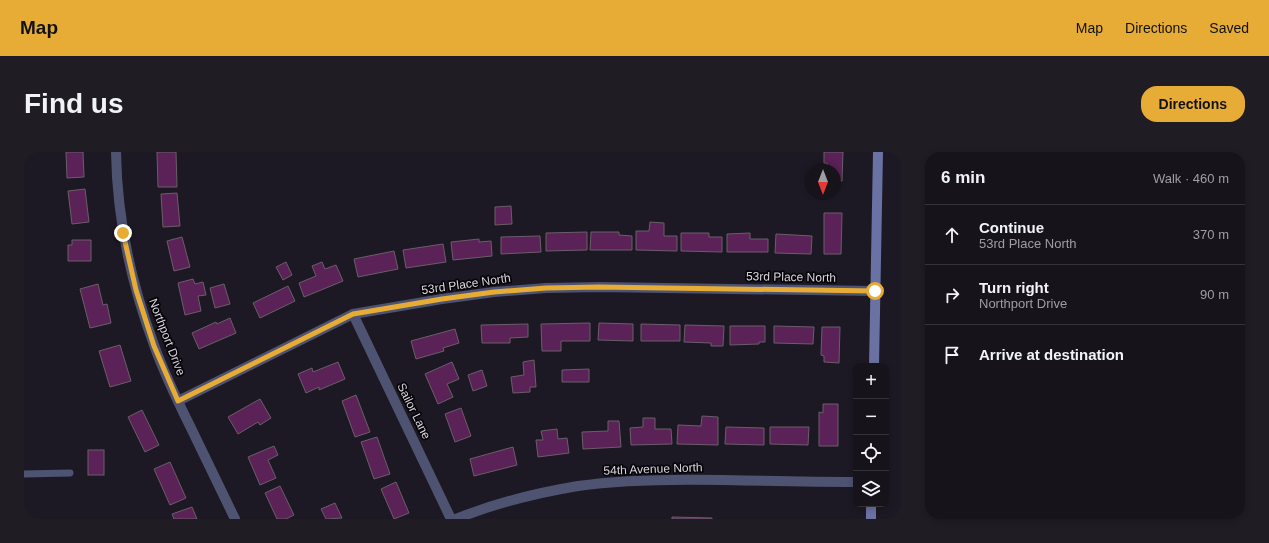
<!DOCTYPE html>
<meta charset="utf-8">
<style>
:root{--surface:#16131b;--page:#1f1c24;--text:#f1f3f6;--muted:#9e9ea3;--line:#35323a;--accent:#e7ac36}
body{margin:0;font-family:Arial,sans-serif;background:var(--page);color:var(--text)}
.controls{position:absolute;right:12px;bottom:12px;display:grid;overflow:hidden;border-radius:8px;box-shadow:0 2px 6px #0003}
.controls button{width:36px;height:36px;display:grid;place-items:center;padding:0;border:0;border-bottom:1px solid var(--line);background:var(--surface);color:var(--text);font:20px sans-serif}
.compass{position:absolute;left:781px;top:12px;width:36px;height:36px;border-radius:50%;background:var(--surface);box-shadow:0 2px 6px #0003;rotate:180deg}
.stop{position:absolute;width:12px;height:12px;margin:-9px;border:3px solid #e7ac36;border-radius:50%;background:#fff}
.stop.end{background:#e7ac36;border-color:#fff;box-shadow:0 1px 4px #0008}
.list{margin:0;padding:0;list-style:none}
h2{display:flex;justify-content:space-between;align-items:center;height:52px;margin:0;padding:0 16px;font-size:17px}
h2 small{font-size:13px;font-weight:400;color:var(--muted)}
.list li{display:grid;grid-template-columns:26px 1fr auto;gap:12px;align-items:center;box-sizing:border-box;height:60px;padding:0 16px;border-top:1px solid var(--line)}
.list b{display:block;font-size:15px;white-space:nowrap}
.list p{margin:0;font-size:13px;white-space:nowrap;color:var(--muted)}
.list em{font-size:13px;font-style:normal;color:var(--muted)}
.icon{flex:none;width:22px;height:22px;fill:none;stroke:currentColor;stroke-width:2;stroke-linecap:round;stroke-linejoin:round}
.map{position:relative;flex:none;width:877px;height:367px;overflow:hidden;border-radius:16px}
header{display:flex;align-items:center;gap:24px;box-sizing:border-box;height:56px;padding:0 20px;background:var(--accent);color:#111}
header strong{font-size:19px}
nav{display:flex;gap:22px;margin-inline-start:auto;font-size:14px}
.intro{display:flex;align-items:center;justify-content:space-between;box-sizing:border-box;height:96px;padding:0 24px}
h1{margin:0;font-size:28px}
.button{padding:10px 18px;border-radius:16px;background:var(--accent);color:#111;font-size:14px;font-weight:700}
main{display:flex;gap:24px;padding:0 24px}
aside{flex:1;background:var(--surface);border-radius:16px;box-shadow:0 2px 6px #0003}
.map>svg:first-child{display:block}
.building{fill:#5b2257;stroke:#6a5e69}
.lines{fill:none;stroke-linecap:round;stroke-linejoin:round}
.lane{stroke:#4d5371;stroke-width:7}
.street{stroke:#4d5371;stroke-width:10}
.secondary{stroke:#6972a2;stroke-width:10}
.route{stroke:#e7ac36;stroke-width:5}
.labels{text-anchor:middle;stroke-width:3.5;stroke-linejoin:round;paint-order:stroke}
.street-label{font-size:12px;fill:#d9d6de;stroke:#070509}
</style>
<header>
<strong>Map</strong>
<nav><a>Map</a><a>Directions</a><a>Saved</a></nav>
</header>
<div class="intro"><h1>Find us</h1><a class="button">Directions</a></div>
<main>
<div class="map">
<svg width="877" height="367" viewBox="0 0 877 367">
<rect width="100%" height="100%" fill="#1d1924"/>
<g class="building">
<path d="M42,0H59L60,25L43,26Z"/>
<path d="M133,0H152L153,35H134Z"/>
<path d="M800,0H819L818,29H811V18H802L803,11H800Z"/>
<path d="M61,37L65,70L48,72L44,39Z"/>
<path d="M153,41L156,74L139,75L137,42Z"/>
<path d="M487,54L488,72L471,73V55Z"/>
<path d="M800,61H818L817,102H800Z"/>
<path d="M626,70L640,71V84H653V99L612,98V79H625Z"/>
<path d="M563,80V98L522,99V81Z"/>
<path d="M567,80H595V83L608,84V98H566Z"/>
<path d="M657,81H685V85H698V100L657,99Z"/>
<path d="M726,81V87H744V100H703V82Z"/>
<path d="M752,82L788,84L787,102L751,101Z"/>
<path d="M516,84L517,100L477,102V85Z"/>
<path d="M158,85L166,115L150,119L143,89Z"/>
<path d="M455,87V90L467,89L468,104L429,108L427,90Z"/>
<path d="M48,88H67V109H44V93H48Z"/>
<path d="M419,92L422,110L382,116L379,98Z"/>
<path d="M370,99L374,117L334,125L330,107Z"/>
<path d="M262,110L268,123L259,128L252,115Z"/>
<path d="M298,110L301,117L312,113L319,129L280,145L275,131L292,124L288,114Z"/>
<path d="M169,127L171,132L179,130L182,143L174,144L177,159L161,163L154,131Z"/>
<path d="M74,132L79,153L83,152L87,171L66,176L56,137Z"/>
<path d="M200,132L206,152L191,156L186,136Z"/>
<path d="M264,134L271,149L236,166L229,151Z"/>
<path d="M206,166L212,181L175,197L168,181L192,170L193,172Z"/>
<path d="M566,171V189H537V199H518L517,172Z"/>
<path d="M575,171L609,172V189L574,188Z"/>
<path d="M504,172V185L486,186V191H458L457,173Z"/>
<path d="M617,172L656,173V189H617Z"/>
<path d="M661,173L700,174L699,194H687V191L660,190Z"/>
<path d="M706,174H741V190H735V192L706,193Z"/>
<path d="M750,174L790,175L789,192L750,191Z"/>
<path d="M798,175H816L815,211L800,210V204L797,203Z"/>
<path d="M431,177L435,191L419,196L420,199L392,207L387,189Z"/>
<path d="M96,193L107,229L86,235L75,199Z"/>
<path d="M510,208L512,235H506V240L489,241L487,225L500,223L499,210Z"/>
<path d="M314,210L321,227L295,238V235L282,241L274,222L288,216L289,220Z"/>
<path d="M428,210L435,227L423,232L429,245L414,252L401,222Z"/>
<path d="M565,217V230H538V218Z"/>
<path d="M458,218L463,234L449,239L444,223Z"/>
<path d="M332,243L346,280L331,285L318,249Z"/>
<path d="M236,247L247,266L236,273L234,270L214,282L204,265Z"/>
<path d="M799,252H814V294H795V260L799,261Z"/>
<path d="M437,256L447,284L431,290L421,262Z"/>
<path d="M118,258L135,293L121,300L104,265Z"/>
<path d="M678,264L694,265V293L653,292L654,273L677,274Z"/>
<path d="M619,266H631V277H647L648,292L607,293L606,276L619,275Z"/>
<path d="M584,269H595L597,295L559,297L558,280L584,279Z"/>
<path d="M702,275L740,276V293L701,292Z"/>
<path d="M746,275H785L784,293L746,292Z"/>
<path d="M533,277L534,287L543,286L545,301L514,305L512,288H519L517,279Z"/>
<path d="M353,285L366,322L350,327L337,290Z"/>
<path d="M250,294L254,303L244,308L252,326L236,333L224,305Z"/>
<path d="M489,295L493,313L450,324L446,307Z"/>
<rect x="64" y="298" width="16" height="25"/>
<path d="M146,310L162,346L146,353L130,317Z"/>
<path d="M372,330L385,361L370,367L357,337Z"/>
<path d="M256,334L270,363L262,367H253L241,341Z"/>
<path d="M311,351L318,366L302,367L297,357Z"/>
<path d="M168,355L173,367H150L148,362Z"/>
<path d="M648,365L688,366V367H648Z"/>
</g>
<g class="lines">
<path class="lane" d="M0,322L46,321"/>
<g class="street">
<path d="M92,0C93,66 107,131 130,193C140,221 153,248 166,274C181,305 196,336 211,367"/>
<path d="M329,162L427,367"/>
<path d="M154,249L329,162L418,147L470,140L522,136L575,135L851,139"/>
<path d="M432,367C471,351 512,341 554,334C602,327 651,327 699,328C743,329 788,330 832,330"/>
</g>
<g class="secondary">
<path d="M850,214L854,0"/>
<path d="M847,367V352"/>
</g>
</g>
<g class="lines">
<path class="route" d="M99,81L112,138L130,194L154,249L329,162L418,147L470,140L522,136L575,135L851,139"/>
</g>
<g class="labels">
<g class="street-label">
<text transform="translate(767 125) rotate(1)" y="4">53rd Place North</text>
<text transform="translate(442 132) rotate(-8)" y="4">53rd Place North</text>
<text transform="translate(143 185) rotate(69)" y="4">Northport Drive</text>
<text transform="translate(390 259) rotate(64)" y="4">Sailor Lane</text>
<text transform="translate(629 317) rotate(-2)" y="4">54th Avenue North</text>
</g>
</g>
</svg>
<div class="controls">
<button>+</button>
<button>−</button>
<button><svg class="icon" aria-label="locate" viewBox="0 0 24 24"><circle cx="12" cy="12" r="6"/><path d="M12 2v4M12 18v4M2 12h4M18 12h4"/></svg></button>
<button><svg class="icon" aria-label="layers" viewBox="0 0 24 24"><path d="M12 4l9 5-9 5-9-5zM3 14l9 5 9-5"/></svg></button>
</div>
<svg class="compass" viewBox="-18 -18 36 36"><path d="M0-13l5 13h-10z" fill="#e53935"/><path d="M0 13l5-13h-10z" fill="#9e9ea3"/></svg>
<div class="stop" style="left:851px;top:139px"></div>
<div class="stop end" style="left:99px;top:81px"></div>
</div>
<aside>
<h2>6 min<small>Walk · 460 m</small></h2>
<ul class="list">
<li><svg class="icon" aria-label="ahead" viewBox="0 0 24 24"><path d="M12 20V5M6 11l6-6 6 6"/></svg><div><b>Continue</b><p>53rd Place North</p></div><em>370 m</em></li>
<li><svg class="icon" aria-label="right" viewBox="0 0 24 24"><path d="M7 20v-9h11M14 6l5 5-5 5"/></svg><div><b>Turn right</b><p>Northport Drive</p></div><em>90 m</em></li>
<li><svg class="icon" aria-label="arrive" viewBox="0 0 24 24"><path d="M6 21V4h12l-3 4 3 4H6"/></svg><div><b>Arrive at destination</b></div></li>
</ul>
</aside>
</main>
